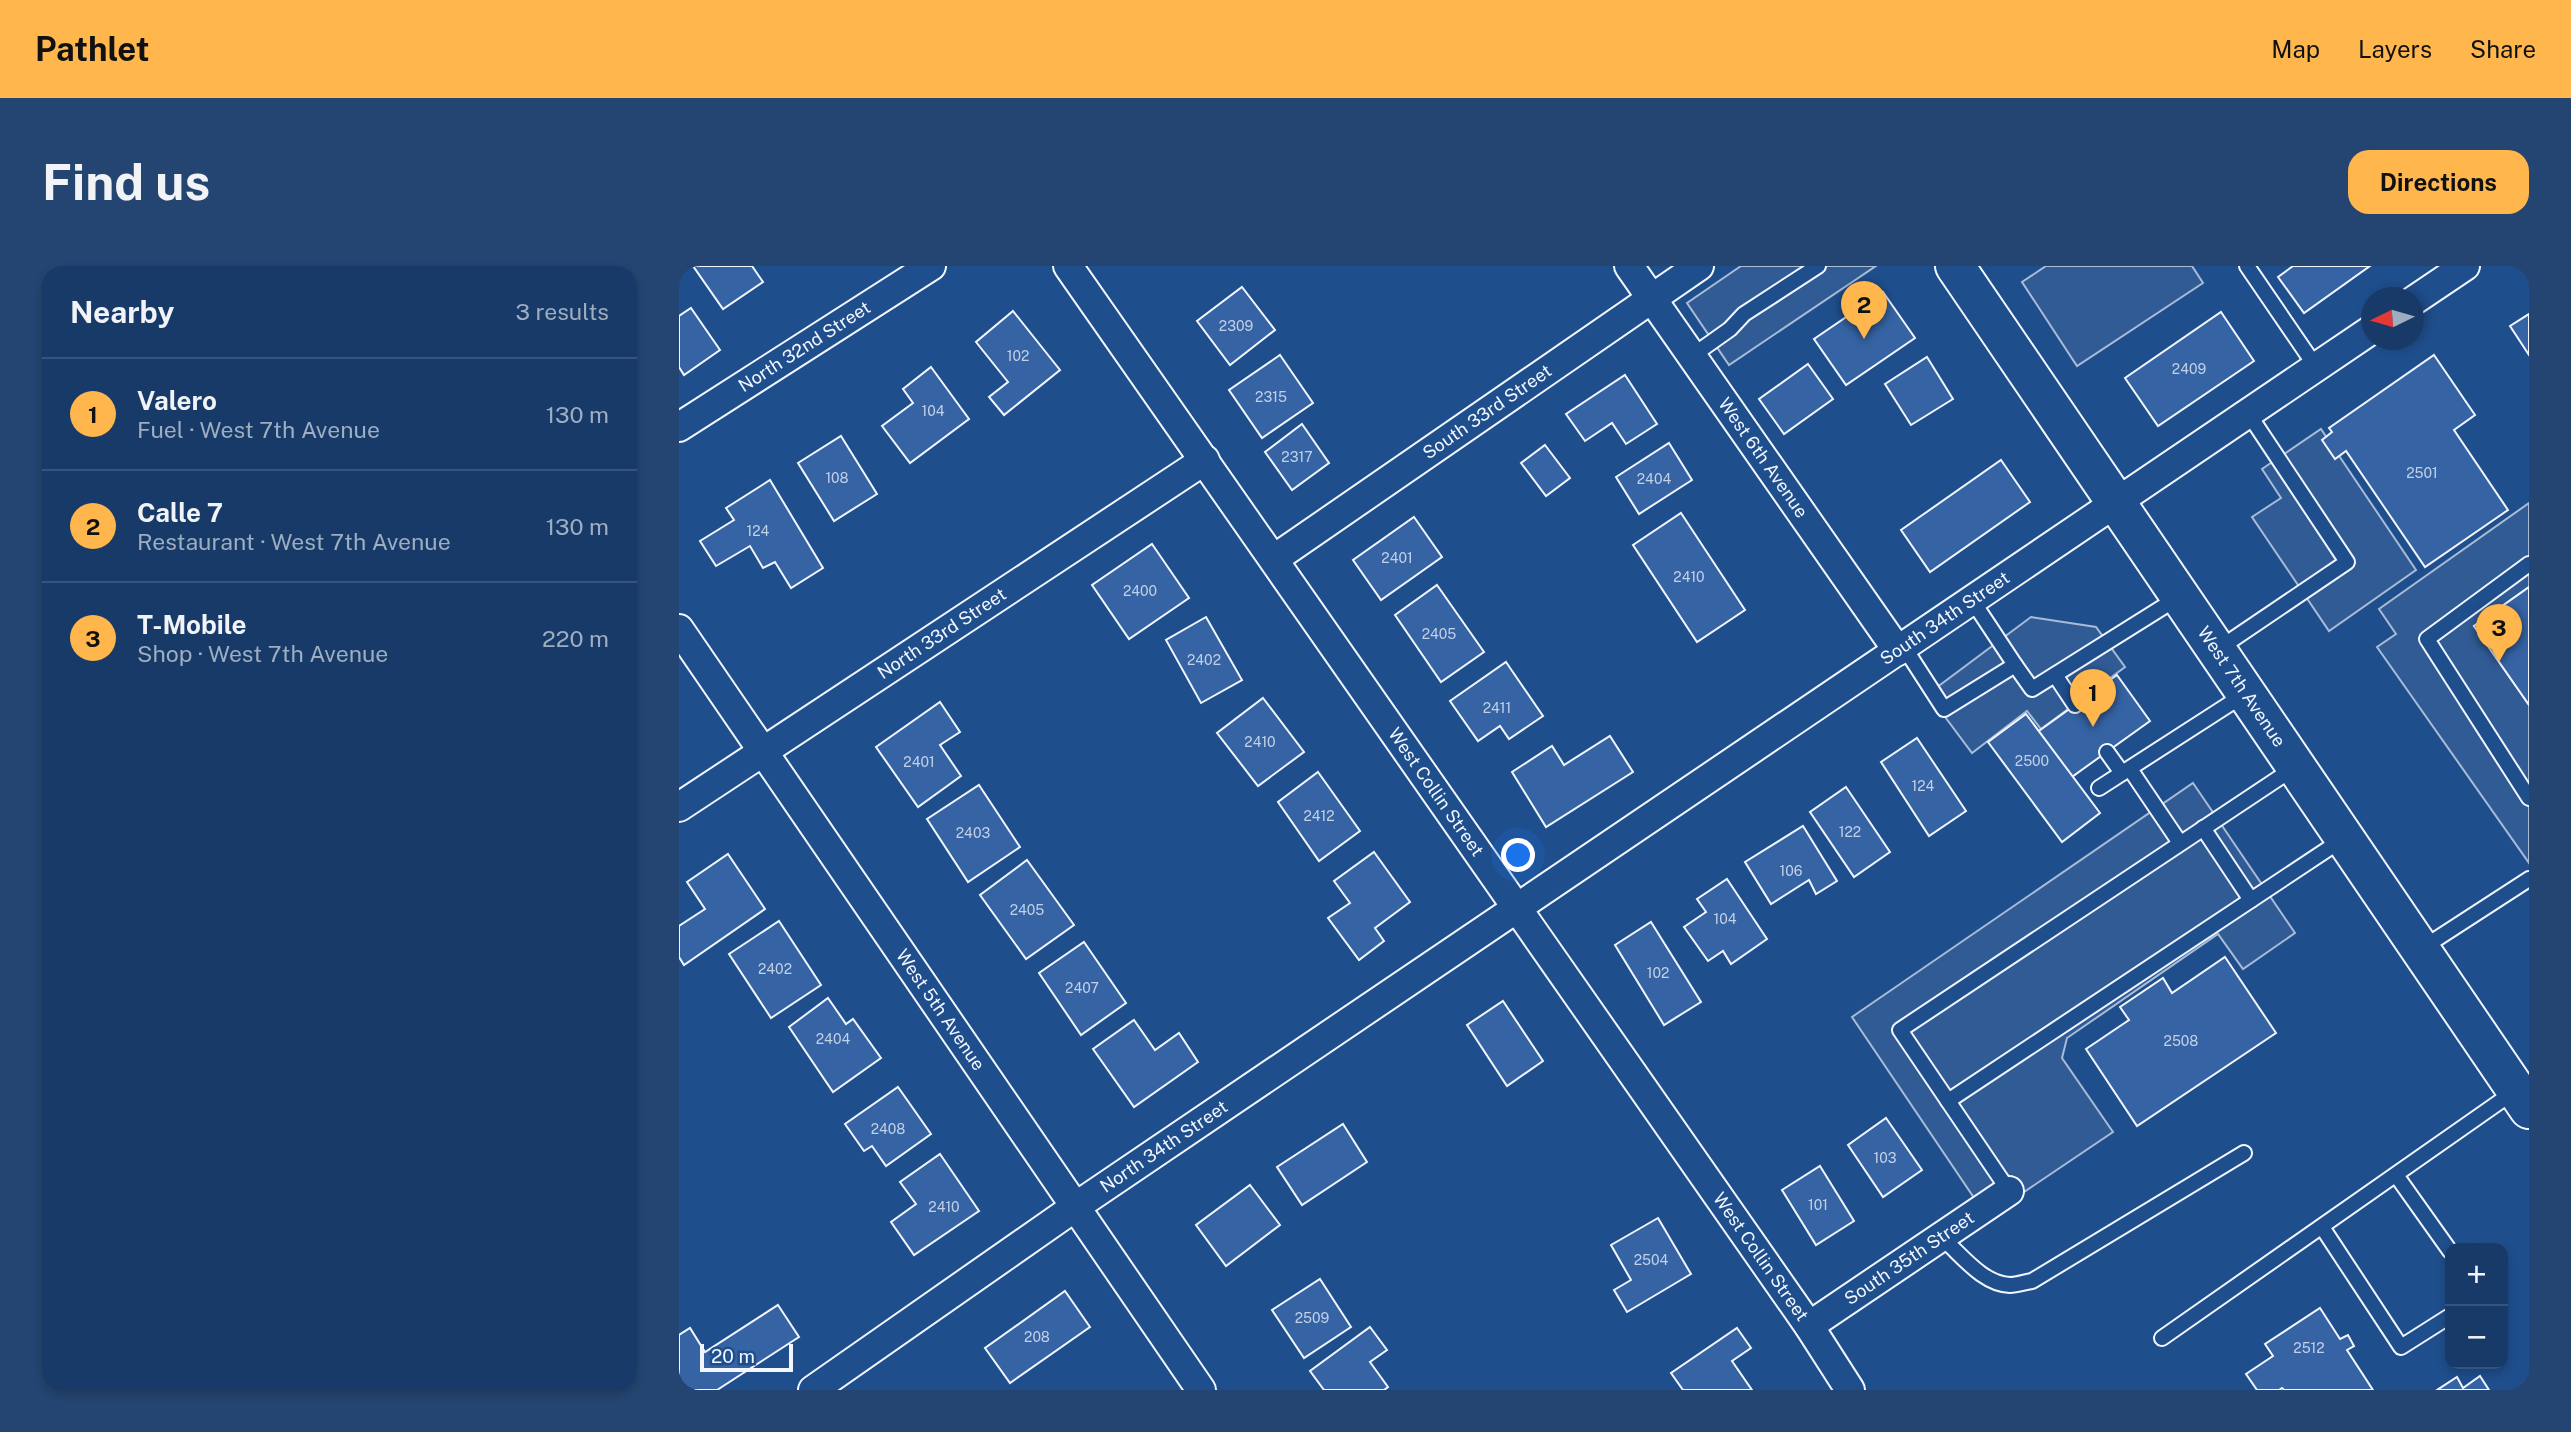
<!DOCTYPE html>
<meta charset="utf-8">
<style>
:root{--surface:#173a69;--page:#244571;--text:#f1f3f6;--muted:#9eadc0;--line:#36547d;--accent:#ffb74d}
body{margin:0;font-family:"Public Sans",sans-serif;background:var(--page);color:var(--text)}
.controls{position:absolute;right:21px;bottom:21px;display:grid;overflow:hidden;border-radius:14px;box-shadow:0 4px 10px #0003}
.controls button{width:63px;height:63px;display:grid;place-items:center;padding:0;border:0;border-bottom:2px solid var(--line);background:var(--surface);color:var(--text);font:35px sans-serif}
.compass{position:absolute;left:1682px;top:21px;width:63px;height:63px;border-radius:50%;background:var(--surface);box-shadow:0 4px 10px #0003;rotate:265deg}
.scale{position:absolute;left:21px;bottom:18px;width:93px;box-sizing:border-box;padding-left:7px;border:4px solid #f2f6ff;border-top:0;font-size:19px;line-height:24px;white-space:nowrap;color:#f2f6ff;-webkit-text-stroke:5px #1f4e8c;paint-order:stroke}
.you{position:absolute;left:840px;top:590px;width:24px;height:24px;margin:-18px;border:5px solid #fff;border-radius:50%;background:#1a73e8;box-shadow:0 0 0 10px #1a73e833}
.badge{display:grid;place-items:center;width:46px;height:46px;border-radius:50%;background:var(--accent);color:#111;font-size:23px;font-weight:700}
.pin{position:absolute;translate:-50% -58px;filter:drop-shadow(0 2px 4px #0008)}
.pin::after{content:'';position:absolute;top:37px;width:24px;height:21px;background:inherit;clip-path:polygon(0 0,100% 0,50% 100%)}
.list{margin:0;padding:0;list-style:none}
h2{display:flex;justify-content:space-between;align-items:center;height:91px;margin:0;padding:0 28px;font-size:30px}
h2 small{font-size:23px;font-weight:400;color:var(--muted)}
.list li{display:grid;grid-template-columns:46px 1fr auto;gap:21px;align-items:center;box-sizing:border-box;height:112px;padding:0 28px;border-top:2px solid var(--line)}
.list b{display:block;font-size:26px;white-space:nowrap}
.list p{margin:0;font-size:23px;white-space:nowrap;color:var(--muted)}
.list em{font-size:23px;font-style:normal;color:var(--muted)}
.map{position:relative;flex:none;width:1850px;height:1124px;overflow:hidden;border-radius:21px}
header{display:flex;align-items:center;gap:42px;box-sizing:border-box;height:98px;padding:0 35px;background:var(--accent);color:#111}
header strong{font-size:33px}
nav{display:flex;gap:38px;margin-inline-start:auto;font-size:24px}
.intro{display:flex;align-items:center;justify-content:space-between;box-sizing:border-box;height:168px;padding:0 42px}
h1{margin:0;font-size:49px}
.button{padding:18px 32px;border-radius:21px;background:var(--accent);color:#111;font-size:24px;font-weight:700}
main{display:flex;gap:42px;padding:0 42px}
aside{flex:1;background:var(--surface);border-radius:21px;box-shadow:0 4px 10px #0003}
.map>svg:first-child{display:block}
.parking{fill:#305b95;stroke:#a8bbd7;stroke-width:2}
.building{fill:#3563a3;stroke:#f2f6ff;stroke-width:2}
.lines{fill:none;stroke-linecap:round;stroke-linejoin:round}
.lane-casing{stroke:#f2f6ff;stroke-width:18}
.street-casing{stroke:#f2f6ff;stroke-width:32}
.primary-casing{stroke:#f2f6ff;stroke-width:42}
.lane{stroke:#1f4e8c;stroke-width:14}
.street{stroke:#1f4e8c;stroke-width:28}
.primary{stroke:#1f4e8c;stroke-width:38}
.labels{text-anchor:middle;stroke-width:5;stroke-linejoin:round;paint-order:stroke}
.number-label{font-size:14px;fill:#c3d1e8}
.street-label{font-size:18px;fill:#f2f6ff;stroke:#1f4e8c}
</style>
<header>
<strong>Pathlet</strong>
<nav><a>Map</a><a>Layers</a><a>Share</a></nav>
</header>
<div class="intro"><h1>Find us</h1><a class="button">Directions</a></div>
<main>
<aside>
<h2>Nearby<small>3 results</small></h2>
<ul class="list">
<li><span class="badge">1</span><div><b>Valero</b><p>Fuel · West 7th Avenue</p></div><em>130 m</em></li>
<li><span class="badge">2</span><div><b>Calle 7</b><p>Restaurant · West 7th Avenue</p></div><em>130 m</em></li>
<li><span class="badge">3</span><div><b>T-Mobile</b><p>Shop · West 7th Avenue</p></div><em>220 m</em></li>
</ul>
</aside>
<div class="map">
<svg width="1850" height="1124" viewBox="0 0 1850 1124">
<rect width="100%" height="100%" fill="#1f4e8c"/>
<g class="parking">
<path d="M1062,0H1197L1050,99L1008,37Z"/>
<path d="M1367,0H1513L1524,17L1398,100L1343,16Z"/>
<path d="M1642,163L1737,304L1650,365L1573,251L1602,232L1583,203Z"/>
<path d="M1850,237V321L1795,360L1850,439V597L1698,381L1717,368L1700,343Z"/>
<path d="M1352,351L1417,361L1446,401L1362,463L1348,445L1293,487L1249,428Z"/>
<path d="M1514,517L1616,667L1564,703L1539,668L1388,772L1383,792L1434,866L1308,951L1173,751Z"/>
</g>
<g class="building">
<path d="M14,0H73L84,16L44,43Z"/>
<path d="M1614,0H1691L1625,47L1599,11Z"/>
<path d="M563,21L596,64L551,99L518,55Z"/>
<path d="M1204,26L1236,72L1167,119L1135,73Z"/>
<path d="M12,42L41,84L5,109L0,101V50Z"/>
<path d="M334,45L381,104L325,149L310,131L329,116L297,76Z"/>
<path d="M1542,46L1575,95L1479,160L1446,112Z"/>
<path d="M1850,48V89L1831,60Z"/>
<path d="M601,89L634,137L583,172L550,124Z"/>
<path d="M1755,89L1796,149L1775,164L1829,244L1746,301L1667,185L1656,193L1643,174L1653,166L1650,162Z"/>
<path d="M1248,91L1274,133L1232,159L1206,118Z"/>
<path d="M1129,98L1154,133L1105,168L1080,133Z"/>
<path d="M252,101L290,153L231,197L203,160L234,137L224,123Z"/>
<path d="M946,109L978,158L947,178L933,157L906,175L887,148Z"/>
<path d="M623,158L650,197L613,224L586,186Z"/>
<path d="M162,170L198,228L155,255L119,197Z"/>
<path d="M990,177L1013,214L960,248L937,211Z"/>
<path d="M866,179L891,212L867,230L842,197Z"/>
<path d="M1322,194L1351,236L1251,306L1222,264Z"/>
<path d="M91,214L144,302L112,322L96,296L84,302L71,280L37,300L21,275L55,254L47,242Z"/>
<path d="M1002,247L1066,344L1018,376L954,279Z"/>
<path d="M735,251L763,291L702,334L674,294Z"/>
<path d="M473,278L510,332L450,373L413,319Z"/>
<path d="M758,319L805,386L762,416L716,349Z"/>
<path d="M1850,321V439L1795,360Z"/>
<path d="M527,351L563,414L522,437L487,374Z"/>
<path d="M827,396L864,450L830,473L821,460L799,475L771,435Z"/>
<path d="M1438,409L1471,455L1390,513L1357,467Z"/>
<path d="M584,432L625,486L579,520L538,467Z"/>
<path d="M261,436L281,466L261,479L282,510L239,541L197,481Z"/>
<path d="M1347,448L1421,547L1383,576L1309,476Z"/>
<path d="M931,470L954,506L867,561L833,506L873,480L885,499Z"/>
<path d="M1238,472L1287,545L1250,570L1202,496Z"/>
<path d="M639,506L681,565L640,595L599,536Z"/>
<path d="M300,519L341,581L289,616L248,553Z"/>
<path d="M1167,521L1211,586L1175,611L1131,546Z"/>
<path d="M1124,560L1158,615L1137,628L1130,614L1092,638L1066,596Z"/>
<path d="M695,586L731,636L696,662L705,675L680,694L649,652L671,637L655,615Z"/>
<path d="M49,588L86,643L5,699L0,691V660L26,643L8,616Z"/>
<path d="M348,594L395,659L347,693L301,629Z"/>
<path d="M1048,613L1088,673L1052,698L1044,685L1029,695L1005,661L1027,646L1018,633Z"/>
<path d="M100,655L142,719L92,752L50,688Z"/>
<path d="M972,656L1022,736L985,759L936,679Z"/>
<path d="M405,676L447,737L402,769L360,707Z"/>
<path d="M1546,691L1597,767L1458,860L1407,783L1450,754L1441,741L1484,712L1493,727Z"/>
<path d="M149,732L167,758L174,753L202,792L154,826L110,761Z"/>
<path d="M824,735L864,795L828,820L788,759Z"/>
<path d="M455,754L476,784L500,767L519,796L455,841L414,783Z"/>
<path d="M219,821L252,868L207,900L193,880L185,885L166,858Z"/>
<path d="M1207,852L1243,904L1204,931L1169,879Z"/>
<path d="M664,858L688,896L623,939L598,901Z"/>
<path d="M261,888L300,945L235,989L212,956L237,938L221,916Z"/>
<path d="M1141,900L1175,955L1137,979L1103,924Z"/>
<path d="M571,919L601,959L547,1000L517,959Z"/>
<path d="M979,952L1012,1008L948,1046L935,1024L952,1014L932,979Z"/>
<path d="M641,1013L672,1061L625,1092L593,1044Z"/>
<path d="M386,1025L411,1061L331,1117L306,1082Z"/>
<path d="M99,1039L120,1071L38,1124H3L0,1119V1069L11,1062L26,1086Z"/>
<path d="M1641,1042L1661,1073L1669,1069L1675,1080L1668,1084L1694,1124H1605L1603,1122L1600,1124H1578L1567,1108L1594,1090L1586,1078Z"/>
<path d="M691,1061L708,1084L691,1096L709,1121L705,1124H645L631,1105Z"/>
<path d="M1058,1062L1072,1082L1053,1095L1073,1124H1004L992,1107Z"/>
<path d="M1801,1110L1810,1124H1758L1778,1111L1784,1122Z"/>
</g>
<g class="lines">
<g class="lane-casing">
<g id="lane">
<path d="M1568,0L1637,101"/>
<path d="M1013,90L1051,63L1065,48L1139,0"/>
<path d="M1850,298L1748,373L1850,532"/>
<path d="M1225,381L1265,443L1336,399L1293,334"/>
<path d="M1538,384L1668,296L1569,147"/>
<path d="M1336,399L1353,423L1500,331"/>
<path d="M1376,409L1396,439"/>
<path d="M1428,486L1443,507"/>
<path d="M1451,503L1501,577"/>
<path d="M1420,522L1566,428"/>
<path d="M1524,562L1572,634"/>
<path d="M1742,683L1850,613"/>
<path d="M1269,835L1664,573"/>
<path d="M1717,909L1771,985"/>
<path d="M1330,925L1221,764L1615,502"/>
<path d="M1643,961L1722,1081L1771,1050"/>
<path d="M1262,971C1282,988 1303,1018 1331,1019C1338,1019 1346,1016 1353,1015L1565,887"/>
<path d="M1483,1072L1836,825"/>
</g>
</g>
<g class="street-casing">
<g id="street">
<path id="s1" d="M389,0L1130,1060L1171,1124"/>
<path id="s2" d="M950,0L1219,385"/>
<path d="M1734,35L1786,0"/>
<path id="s3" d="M0,161L252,0"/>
<path id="s4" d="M595,293L1020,0"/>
<path id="s5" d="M0,363L522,1124"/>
<path id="s6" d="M0,541L526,194"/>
<path id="s7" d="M1130,1060L1330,925"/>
<path id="s8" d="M134,1124L396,941L1692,64"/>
</g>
</g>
<g class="primary-casing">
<g id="primary">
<path id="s9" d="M1276,0L1850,843"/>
</g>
</g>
<use href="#lane" class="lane"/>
<use href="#street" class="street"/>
<use href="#primary" class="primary"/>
</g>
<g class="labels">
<g class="number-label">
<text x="557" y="65">2309</text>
<text x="339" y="95">102</text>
<text x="1510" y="108">2409</text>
<text x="592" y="136">2315</text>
<text x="254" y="150">104</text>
<text x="618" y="196">2317</text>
<text x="1743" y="212">2501</text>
<text x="158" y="217">108</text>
<text x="975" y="218">2404</text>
<text x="79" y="270">124</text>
<text x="718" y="297">2401</text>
<text x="1010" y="316">2410</text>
<text x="461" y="330">2400</text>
<text x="760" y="373">2405</text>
<text x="525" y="399">2402</text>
<text x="818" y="447">2411</text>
<text x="581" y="481">2410</text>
<text x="1353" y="500">2500</text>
<text x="240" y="501">2401</text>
<text x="1244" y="525">124</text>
<text x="640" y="555">2412</text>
<text x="1171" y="571">122</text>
<text x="294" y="572">2403</text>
<text x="1112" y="610">106</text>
<text x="348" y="649">2405</text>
<text x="1046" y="658">104</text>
<text x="96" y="708">2402</text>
<text x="979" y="712">102</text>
<text x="403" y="727">2407</text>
<text x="154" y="778">2404</text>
<text x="1502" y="780">2508</text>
<text x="209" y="868">2408</text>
<text x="1206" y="897">103</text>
<text x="1139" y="944">101</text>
<text x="265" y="946">2410</text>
<text x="972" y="999">2504</text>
<text x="633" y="1057">2509</text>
<text x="358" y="1076">208</text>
<text x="1630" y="1087">2512</text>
</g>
<g class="street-label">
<text dy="6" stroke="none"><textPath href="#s3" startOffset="149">North 32nd Street</textPath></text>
<text dy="6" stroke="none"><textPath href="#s4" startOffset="259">South 33rd Street</textPath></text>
<text dy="6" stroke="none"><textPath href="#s2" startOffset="234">West 6th Avenue</textPath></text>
<text dy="6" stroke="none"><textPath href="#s8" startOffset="1370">South 34th Street</textPath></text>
<text dy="6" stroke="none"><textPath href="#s6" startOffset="315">North 33rd Street</textPath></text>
<text dy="6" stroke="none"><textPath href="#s9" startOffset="509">West 7th Avenue</textPath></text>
<text dy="6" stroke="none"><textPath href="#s1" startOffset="642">West Collin Street</textPath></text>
<text dy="6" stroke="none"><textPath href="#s5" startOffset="462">West 5th Avenue</textPath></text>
<text dy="6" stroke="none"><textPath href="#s8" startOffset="427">North 34th Street</textPath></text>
<text dy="6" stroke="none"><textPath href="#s1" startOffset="1209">West Collin Street</textPath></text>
<text dy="6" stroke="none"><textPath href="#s7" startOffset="121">South 35th Street</textPath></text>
</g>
</g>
</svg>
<div class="controls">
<button>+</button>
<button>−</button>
</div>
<svg class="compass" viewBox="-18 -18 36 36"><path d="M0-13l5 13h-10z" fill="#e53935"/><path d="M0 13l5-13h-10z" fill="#9eadc0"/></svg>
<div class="scale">20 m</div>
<div class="you"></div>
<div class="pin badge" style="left:1414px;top:461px">1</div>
<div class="pin badge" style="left:1185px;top:73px">2</div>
<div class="pin badge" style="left:1820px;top:396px">3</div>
</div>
</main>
